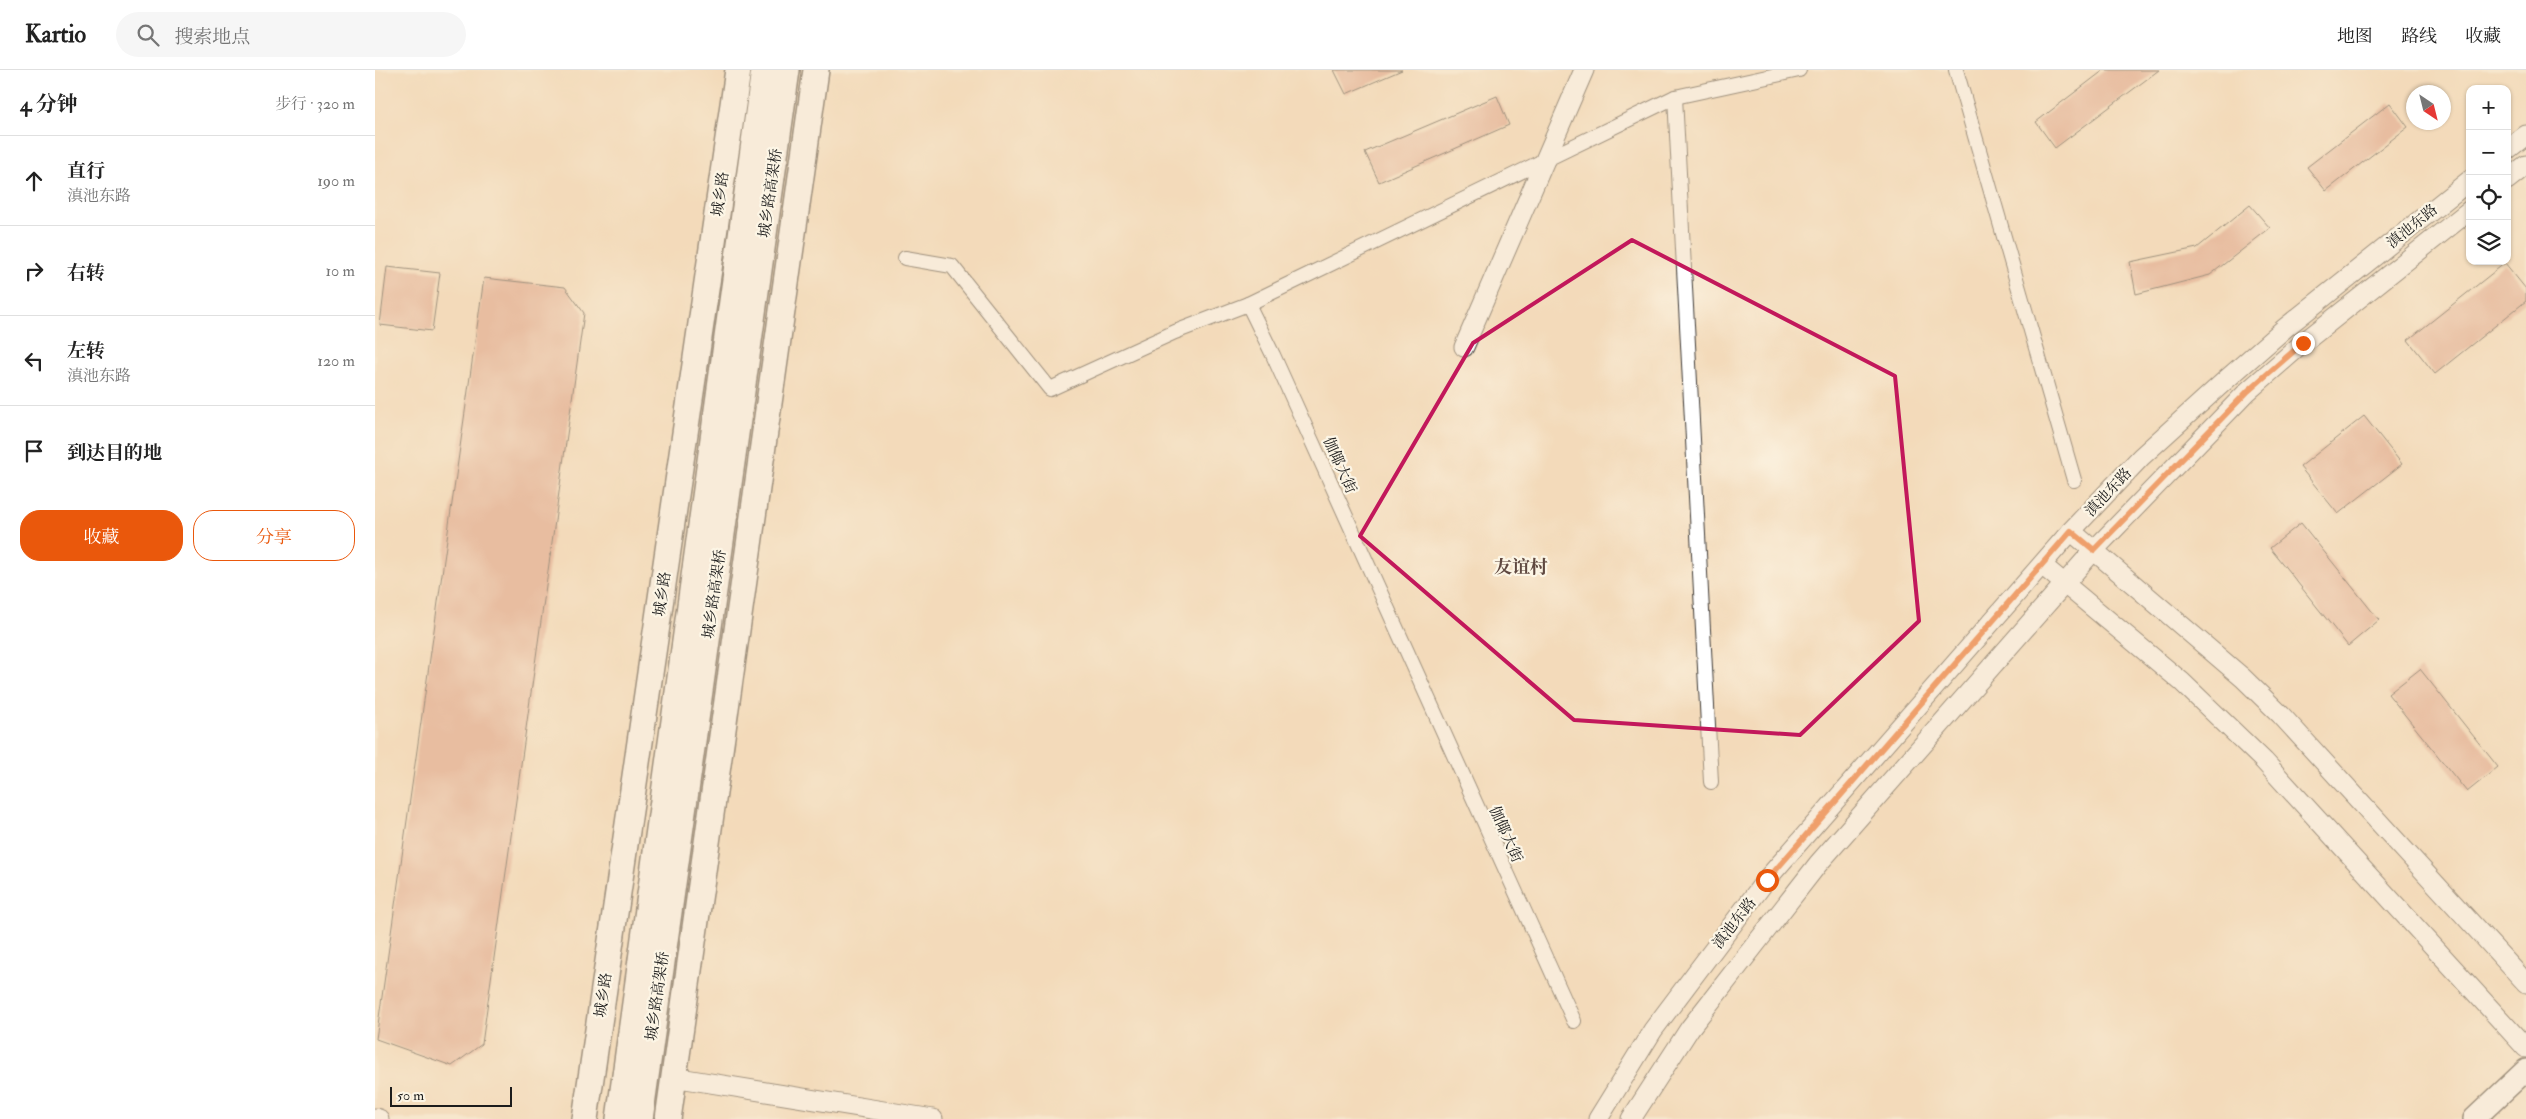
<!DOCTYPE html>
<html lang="zh">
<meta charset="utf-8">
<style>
:root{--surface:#fff;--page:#f6f6f6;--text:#222;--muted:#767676;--line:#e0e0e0;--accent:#ea580c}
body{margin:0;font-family:"IM FELL Double Pica","Noto Serif SC",serif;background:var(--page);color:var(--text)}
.controls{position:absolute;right:15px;top:15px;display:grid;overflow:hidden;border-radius:10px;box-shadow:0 1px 4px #0004}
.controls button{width:45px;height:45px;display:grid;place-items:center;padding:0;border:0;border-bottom:1px solid var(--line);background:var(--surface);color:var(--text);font:25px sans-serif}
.compass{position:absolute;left:2031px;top:15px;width:45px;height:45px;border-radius:50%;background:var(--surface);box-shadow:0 1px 4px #0004;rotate:145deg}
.scale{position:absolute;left:15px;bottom:12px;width:122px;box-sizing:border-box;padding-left:5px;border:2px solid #1c1c1c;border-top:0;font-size:14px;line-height:18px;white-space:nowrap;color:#1c1c1c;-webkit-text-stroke:4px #fcf5e5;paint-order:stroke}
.stop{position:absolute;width:15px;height:15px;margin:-11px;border:4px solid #ea580c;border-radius:50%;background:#fff}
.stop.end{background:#ea580c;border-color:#fff;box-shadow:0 1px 5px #0008}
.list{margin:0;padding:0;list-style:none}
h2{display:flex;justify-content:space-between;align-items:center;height:65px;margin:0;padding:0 20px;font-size:21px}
h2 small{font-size:16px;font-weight:400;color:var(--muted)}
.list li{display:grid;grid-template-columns:32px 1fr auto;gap:15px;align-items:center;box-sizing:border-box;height:90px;padding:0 20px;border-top:1px solid var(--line)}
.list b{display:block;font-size:19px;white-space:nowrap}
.list p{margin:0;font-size:16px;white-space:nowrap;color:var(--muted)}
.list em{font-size:16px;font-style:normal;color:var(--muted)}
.actions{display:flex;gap:10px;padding:15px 20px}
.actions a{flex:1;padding:11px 0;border:1px solid var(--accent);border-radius:20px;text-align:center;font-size:18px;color:var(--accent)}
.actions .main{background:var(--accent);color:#fff}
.icon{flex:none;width:28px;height:28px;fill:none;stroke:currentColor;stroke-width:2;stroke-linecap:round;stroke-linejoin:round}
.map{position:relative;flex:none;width:2151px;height:1049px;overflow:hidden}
header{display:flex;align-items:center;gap:30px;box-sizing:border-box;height:70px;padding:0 25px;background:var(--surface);border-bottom:1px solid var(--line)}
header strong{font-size:24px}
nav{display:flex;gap:28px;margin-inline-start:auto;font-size:18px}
.search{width:350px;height:45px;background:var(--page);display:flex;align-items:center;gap:12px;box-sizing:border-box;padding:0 18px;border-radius:28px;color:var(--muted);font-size:19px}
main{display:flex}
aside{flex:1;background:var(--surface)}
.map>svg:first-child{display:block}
.building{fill:#db9a82}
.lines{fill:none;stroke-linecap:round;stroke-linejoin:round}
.street-casing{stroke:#3c3834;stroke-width:16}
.secondary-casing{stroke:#3c3834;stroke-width:21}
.primary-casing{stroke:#3c3834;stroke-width:24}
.highway-casing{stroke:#3c3834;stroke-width:28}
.street{stroke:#fff;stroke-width:14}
.secondary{stroke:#fff;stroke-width:19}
.primary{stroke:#fff;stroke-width:21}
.highway{stroke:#fff;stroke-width:25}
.route{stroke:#ea580c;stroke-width:6}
.marked{fill:none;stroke:#c2185b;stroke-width:4;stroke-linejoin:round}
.labels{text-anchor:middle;stroke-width:4.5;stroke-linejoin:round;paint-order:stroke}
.street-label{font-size:15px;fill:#1c1c1c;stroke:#fcf5e5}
.quarter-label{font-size:18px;font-weight:bold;fill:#5f4840;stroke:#fcf5e5}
</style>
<header>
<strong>Kartio</strong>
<div class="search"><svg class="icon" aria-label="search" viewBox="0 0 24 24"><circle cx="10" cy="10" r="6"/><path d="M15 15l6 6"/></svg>搜索地点</div>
<nav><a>地图</a><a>路线</a><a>收藏</a></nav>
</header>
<main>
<aside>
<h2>4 分钟<small>步行 · 320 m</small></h2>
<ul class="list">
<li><svg class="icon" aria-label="ahead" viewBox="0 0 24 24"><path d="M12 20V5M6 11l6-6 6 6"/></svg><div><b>直行</b><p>滇池东路</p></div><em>190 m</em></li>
<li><svg class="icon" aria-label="right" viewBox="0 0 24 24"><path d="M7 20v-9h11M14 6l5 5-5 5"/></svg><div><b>右转</b></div><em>10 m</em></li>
<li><svg class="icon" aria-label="left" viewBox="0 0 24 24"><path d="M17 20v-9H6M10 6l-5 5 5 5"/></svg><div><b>左转</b><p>滇池东路</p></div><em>120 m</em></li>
<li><svg class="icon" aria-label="arrive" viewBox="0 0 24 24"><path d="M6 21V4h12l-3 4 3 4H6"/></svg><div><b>到达目的地</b></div></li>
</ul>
<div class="actions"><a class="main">收藏</a><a>分享</a></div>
</aside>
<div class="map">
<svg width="2151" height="1049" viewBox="0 0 2151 1049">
<rect width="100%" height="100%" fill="#fcf5e5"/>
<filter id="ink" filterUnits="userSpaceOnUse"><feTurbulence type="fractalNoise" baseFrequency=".02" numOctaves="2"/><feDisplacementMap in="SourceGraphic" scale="10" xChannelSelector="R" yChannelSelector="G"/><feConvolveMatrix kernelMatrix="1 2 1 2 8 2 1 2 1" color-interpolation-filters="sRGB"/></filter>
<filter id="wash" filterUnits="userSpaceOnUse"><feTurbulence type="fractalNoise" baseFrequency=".0096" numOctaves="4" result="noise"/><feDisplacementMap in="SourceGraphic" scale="20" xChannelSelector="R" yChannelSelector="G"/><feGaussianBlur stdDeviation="1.12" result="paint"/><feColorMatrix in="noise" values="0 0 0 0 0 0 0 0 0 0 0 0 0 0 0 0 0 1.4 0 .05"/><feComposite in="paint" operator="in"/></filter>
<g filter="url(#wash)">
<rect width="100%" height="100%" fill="#f3daba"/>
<g id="blocks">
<g class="building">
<path d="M959,0H1027L971,24Z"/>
<path d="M1729,0H1784L1680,78L1661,52Z"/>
<path d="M1122,26L1134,55L1004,112L990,82Z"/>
<path d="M2015,33L2033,57L1951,121L1932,97Z"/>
<path d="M1875,135L1895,158L1835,205L1761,224L1755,192L1822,178Z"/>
<path d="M2130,193L2151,219V231L2060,304L2033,270Z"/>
<path d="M12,197L65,203L57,261L5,255Z"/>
<path d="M109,208L190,217L209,243L107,974L77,996L1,969Z"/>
<path d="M1989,346L2027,394L1963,444L1925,397Z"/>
<path d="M1926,453L2004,550L1973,576L1895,478Z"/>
<path d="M2045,599L2123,697L2092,722L2013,624Z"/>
</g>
</g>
</g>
<g filter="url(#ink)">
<use href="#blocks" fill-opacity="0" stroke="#3c3834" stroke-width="1"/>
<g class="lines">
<g class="street-casing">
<g id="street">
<path d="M1581,0L1699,410"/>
<path d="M1300,27L1336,712"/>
<path d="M530,188L577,196L675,319L800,262L873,234L898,285L1199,951"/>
<path d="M873,234L1300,27L1424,0"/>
</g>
</g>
<g class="secondary-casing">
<g id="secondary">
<path d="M2132,80L2151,65"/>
<path d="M2132,110L2151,95"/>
<path d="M1089,277L1209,0"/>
<path d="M1696,461L1868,608L1906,645L2151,913"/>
<path d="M1667,495L1807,612L1889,691L2151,978"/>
<path d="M298,1007L558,1049"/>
<path d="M0,1048L4,1049"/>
<path d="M1223,1049L1278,960L1391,810L1696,461L1766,387L1853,308L1910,258L2095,110"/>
<path d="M1256,1049L1315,958L1443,794L1719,480L1873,321L1928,273L2095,140"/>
</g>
</g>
<g class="primary-casing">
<path id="primary" d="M2099,1049L2151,1000"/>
</g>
<g class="highway-casing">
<g id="highway">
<path d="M210,1049L363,0"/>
<path d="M244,1049L389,0"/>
<path d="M265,1049L412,0"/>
<path d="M293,1049L441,0"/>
</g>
</g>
<use href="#street" class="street"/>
<use href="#secondary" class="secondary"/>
<use href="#primary" class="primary"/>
<use href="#highway" class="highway"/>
</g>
</g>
<g class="lines" filter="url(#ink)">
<path class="route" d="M1392,810L1696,461L1719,480L1873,321L1928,273"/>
</g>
<path d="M0 0H2151V1049H0ZM1257,170L1520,306L1544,551L1425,665L1199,650L985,466L1098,273Z" fill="#f3daba" fill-opacity=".55" fill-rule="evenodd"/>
<path class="marked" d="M1257,170L1520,306L1544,551L1425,665L1199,650L985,466L1098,273Z"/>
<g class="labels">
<g class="street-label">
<text transform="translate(395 123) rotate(-82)" y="5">城乡路高架桥</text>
<text transform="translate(345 124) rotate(-82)" y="5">城乡路</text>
<text transform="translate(2037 156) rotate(-39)" y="5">滇池东路</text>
<text transform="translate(965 395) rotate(66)" y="5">伽倻大街</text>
<text transform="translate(1733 422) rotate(-47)" y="5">滇池东路</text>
<text transform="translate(287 524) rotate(-82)" y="5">城乡路</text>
<text transform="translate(339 524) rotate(-82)" y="5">城乡路高架桥</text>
<text transform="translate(1131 764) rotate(66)" y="5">伽倻大街</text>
<text transform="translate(1359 853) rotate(-52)" y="5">滇池东路</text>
<text transform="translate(228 925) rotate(-82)" y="5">城乡路</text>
<text transform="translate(282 926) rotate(-82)" y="5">城乡路高架桥</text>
</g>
<g class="quarter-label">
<text x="1146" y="503">友谊村</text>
</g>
</g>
</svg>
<div class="controls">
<button>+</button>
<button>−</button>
<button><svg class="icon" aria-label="locate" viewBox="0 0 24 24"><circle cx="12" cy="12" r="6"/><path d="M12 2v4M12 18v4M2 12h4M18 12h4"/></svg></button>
<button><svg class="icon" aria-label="layers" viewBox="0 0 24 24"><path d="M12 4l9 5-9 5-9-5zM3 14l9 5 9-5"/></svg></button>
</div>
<svg class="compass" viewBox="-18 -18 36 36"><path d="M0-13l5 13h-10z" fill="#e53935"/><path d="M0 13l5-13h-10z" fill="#767676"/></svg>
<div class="scale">50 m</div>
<div class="stop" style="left:1392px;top:810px"></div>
<div class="stop end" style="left:1928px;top:273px"></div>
</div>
</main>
